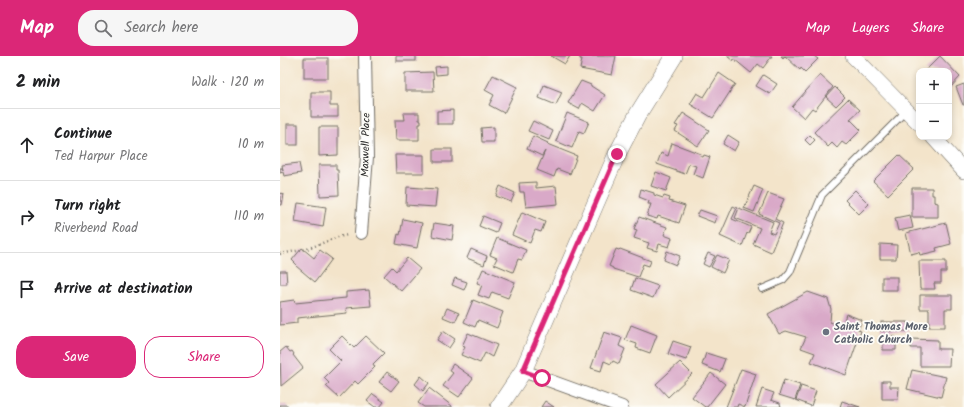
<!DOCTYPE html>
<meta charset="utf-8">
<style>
:root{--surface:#fff;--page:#f6f6f6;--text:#202124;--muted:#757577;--line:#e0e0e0;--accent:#db2777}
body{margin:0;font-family:Kalam,sans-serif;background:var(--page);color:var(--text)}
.controls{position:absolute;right:12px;top:12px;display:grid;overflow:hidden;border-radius:8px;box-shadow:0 2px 6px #0003}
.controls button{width:36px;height:36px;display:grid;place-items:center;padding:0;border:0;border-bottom:1px solid var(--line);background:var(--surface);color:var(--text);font:20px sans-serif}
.stop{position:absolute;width:12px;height:12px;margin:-9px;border:3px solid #db2777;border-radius:50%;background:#fff}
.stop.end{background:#db2777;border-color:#fff;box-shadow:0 1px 4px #0008}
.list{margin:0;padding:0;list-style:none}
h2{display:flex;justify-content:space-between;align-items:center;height:52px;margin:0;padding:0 16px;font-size:17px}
h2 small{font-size:13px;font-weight:400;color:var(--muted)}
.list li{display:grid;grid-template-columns:26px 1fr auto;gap:12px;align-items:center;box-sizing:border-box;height:72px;padding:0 16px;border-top:1px solid var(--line)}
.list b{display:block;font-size:15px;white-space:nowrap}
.list p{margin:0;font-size:13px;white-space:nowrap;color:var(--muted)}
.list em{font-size:13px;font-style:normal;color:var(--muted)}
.actions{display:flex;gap:8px;padding:12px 16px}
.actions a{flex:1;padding:9px 0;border:1px solid var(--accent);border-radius:16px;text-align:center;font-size:14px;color:var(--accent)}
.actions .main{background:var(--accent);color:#fff}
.icon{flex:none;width:22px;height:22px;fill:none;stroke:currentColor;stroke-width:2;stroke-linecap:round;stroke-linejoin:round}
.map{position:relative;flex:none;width:684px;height:351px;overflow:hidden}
header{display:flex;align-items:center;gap:24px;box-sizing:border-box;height:56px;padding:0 20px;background:var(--accent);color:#fff}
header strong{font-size:19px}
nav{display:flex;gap:22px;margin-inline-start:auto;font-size:14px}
.search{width:280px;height:36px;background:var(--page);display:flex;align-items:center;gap:10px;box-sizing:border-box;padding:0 14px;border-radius:16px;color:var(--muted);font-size:15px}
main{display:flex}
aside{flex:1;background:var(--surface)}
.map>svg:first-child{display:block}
.building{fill:#d9a9c8}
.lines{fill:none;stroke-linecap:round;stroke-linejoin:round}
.service-casing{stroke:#716c63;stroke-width:8}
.minor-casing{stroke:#716c63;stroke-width:14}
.tertiary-casing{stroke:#716c63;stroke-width:16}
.secondary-casing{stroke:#716c63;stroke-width:18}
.path{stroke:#716c63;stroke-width:2.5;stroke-dasharray:1 3;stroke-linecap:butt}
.service{stroke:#fff;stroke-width:6}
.minor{stroke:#fff;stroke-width:12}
.tertiary{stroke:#fff;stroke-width:15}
.secondary{stroke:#fff;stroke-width:17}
.route{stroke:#db2777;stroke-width:5}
.worship-dot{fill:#6b7280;stroke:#fdfcf7;stroke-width:1.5}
.labels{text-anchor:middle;stroke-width:3.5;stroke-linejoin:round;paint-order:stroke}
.street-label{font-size:11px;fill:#2b2b2b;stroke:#fdfcf7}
.worship-label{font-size:11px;font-weight:bold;fill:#5b616d;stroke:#fdfcf7;text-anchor:start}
</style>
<header>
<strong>Map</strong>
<div class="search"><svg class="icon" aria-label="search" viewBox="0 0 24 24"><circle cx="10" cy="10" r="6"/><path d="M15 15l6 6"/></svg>Search here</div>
<nav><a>Map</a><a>Layers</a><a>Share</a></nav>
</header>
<main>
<aside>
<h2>2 min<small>Walk · 120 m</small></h2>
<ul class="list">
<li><svg class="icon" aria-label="ahead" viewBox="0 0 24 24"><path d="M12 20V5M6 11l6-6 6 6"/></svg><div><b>Continue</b><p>Ted Harpur Place</p></div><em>10 m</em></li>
<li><svg class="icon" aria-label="right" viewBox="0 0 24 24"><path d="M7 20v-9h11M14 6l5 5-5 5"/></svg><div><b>Turn right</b><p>Riverbend Road</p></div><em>110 m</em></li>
<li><svg class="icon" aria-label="arrive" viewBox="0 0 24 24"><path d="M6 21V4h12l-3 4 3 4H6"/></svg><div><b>Arrive at destination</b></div></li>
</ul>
<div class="actions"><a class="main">Save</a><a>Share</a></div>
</aside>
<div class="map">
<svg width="684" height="351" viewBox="0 0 684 351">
<rect width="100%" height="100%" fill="#fdfcf7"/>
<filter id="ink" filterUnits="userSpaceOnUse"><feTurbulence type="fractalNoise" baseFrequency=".025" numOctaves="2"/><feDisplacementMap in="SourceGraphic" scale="8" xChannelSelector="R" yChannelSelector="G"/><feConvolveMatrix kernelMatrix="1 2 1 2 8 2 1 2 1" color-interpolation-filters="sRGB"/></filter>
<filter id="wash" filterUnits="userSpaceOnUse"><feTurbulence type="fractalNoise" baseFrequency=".012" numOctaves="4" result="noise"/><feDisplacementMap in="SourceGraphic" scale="16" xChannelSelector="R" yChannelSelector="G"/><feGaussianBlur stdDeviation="0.9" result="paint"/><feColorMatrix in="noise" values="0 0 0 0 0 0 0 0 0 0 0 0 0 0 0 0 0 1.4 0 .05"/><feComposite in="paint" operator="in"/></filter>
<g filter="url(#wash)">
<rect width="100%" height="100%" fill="#f3e4ca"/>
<g id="blocks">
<g class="building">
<rect x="116" y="0" width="20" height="5"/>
<path d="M271,0H290L285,8Z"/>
<path d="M300,0H336L332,19L300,13L302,3H300Z"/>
<path d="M447,0H492L483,12L478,8L471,17L454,3L453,5Z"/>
<path d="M501,0H534L538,3L525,16L521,12L520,14L505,0L503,2Z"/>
<path d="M660,0L680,21L669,33V15H645Z"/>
<rect x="24" y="2" width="24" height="20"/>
<path d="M167,10V18L156,19L155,11Z"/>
<path d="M153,16L154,35H125V17Z"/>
<path d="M439,17L455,28L433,62L410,48L417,37L424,41Z"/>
<path d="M213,19L237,31L224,57L209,49L214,39L205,34Z"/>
<path d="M483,19L497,28L490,38L476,30Z"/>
<path d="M540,19L553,31L535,54L532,52L524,62L512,51Z"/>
<path d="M301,25L311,29V30L325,39L315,55L302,47L299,53L288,47Z"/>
<path d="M684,28V49H683L676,31Z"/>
<path d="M264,29L282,36L276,49L259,42Z"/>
<path d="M555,31L565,41L556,50L546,41Z"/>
<path d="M31,36H50V50H58V61H31Z"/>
<path d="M568,43L580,54L570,63L581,74L566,89L562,86L557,92L552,87L548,91L534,76Z"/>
<path d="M173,54V68H157V55Z"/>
<path d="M124,57H139V64H141V68H139V84H116L115,64H125Z"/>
<path d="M287,57L309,66L304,77L299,75L292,92L276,85Z"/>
<path d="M403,57L429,74L418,90L395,75L398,70L395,69Z"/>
<path d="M253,65L273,75L269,84L248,75Z"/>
<rect x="7" y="68" width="11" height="21"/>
<path d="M39,71H58V99L39,100Z"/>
<path d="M214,71V86H202L201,72Z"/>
<path d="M448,79L459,86L454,95L443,88Z"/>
<path d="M530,79L535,84L530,89L525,84Z"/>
<path d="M253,80L268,87L267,88L297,100L290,118L277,113L274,121L257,114L265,95L262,100L247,93Z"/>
<path d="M392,87L421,98L420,100L423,101L424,99L430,101L423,122L413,118L416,110L409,108L405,118L377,108L381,97L388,100Z"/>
<rect x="154" y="93" width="18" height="13"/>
<path d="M115,99H144V117H116Z"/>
<path d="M619,99L634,113L608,139L593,125Z"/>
<path d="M19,107L21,117L4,120L3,116L0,117V112H2L3,114L2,109Z"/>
<path d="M39,109H56V114H58L59,139L40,140Z"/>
<path d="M376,116L391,122L386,135L371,130Z"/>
<path d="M256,126V132L276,130L278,148L246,151L244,136H240L239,127Z"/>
<path d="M220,130L235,137L231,146L216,140Z"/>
<path d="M474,130L483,134L474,156L464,152Z"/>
<path d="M127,131L157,133L155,151L126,149Z"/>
<path d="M632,132H652V139H654V146L658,147V161H632Z"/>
<path d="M361,133L374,137V139L383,142L384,140L390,142L389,145L405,150L399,167L378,160L377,163L367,160L371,148H368L369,145L359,141Z"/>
<path d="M575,134L589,148L579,158L565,144Z"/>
<path d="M0,137L4,138L2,149H0Z"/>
<path d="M488,137L504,143L495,163L503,167L491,196L473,188L480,172L455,162L459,152L493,166L489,176L494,178L499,167L479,158Z"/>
<path d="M18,147L46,151L43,171L15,166Z"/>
<path d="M453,150L457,152L452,163L471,171L468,178L467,177L462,190L440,180Z"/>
<path d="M420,154L437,160L435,167L417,160Z"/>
<path d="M242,156L265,166L261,176L255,174L250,187L232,179Z"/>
<path d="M630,159L633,172L618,175L615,162Z"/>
<path d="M203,160L220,167L216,177L199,170Z"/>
<path d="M359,161L387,171L384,179L392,182L389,191L379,188L377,195L367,192L369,187L354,182L357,174L354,173Z"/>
<path d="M123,163L142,167L137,192L116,188L118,178L120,179Z"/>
<path d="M154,167L174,170L172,184L152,180Z"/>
<path d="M666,167L671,188L656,192L657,195L640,199L639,196L631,198L626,177Z"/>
<path d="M217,182L246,194L242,204L238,203L233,216L214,208L217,202L210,199Z"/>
<path d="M600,188L617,189L616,203H600Z"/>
<path d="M22,192L34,202L40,194L52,203L35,226L16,210L17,209L12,204Z"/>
<path d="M191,193L207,200L204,209L187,202Z"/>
<path d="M336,193L339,194L340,193L371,205L369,210L363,208L358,221L333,213V212L329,210Z"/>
<path d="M387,195L400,200L396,209L384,204Z"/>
<path d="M428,197L435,200L429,211L423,208Z"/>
<path d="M437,199L449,204L443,217L431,211Z"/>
<path d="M127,202L140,213L121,235L104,220L112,211L116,215Z"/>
<path d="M639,205H666V216H661V227H654L655,233H640Z"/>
<path d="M203,213L235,226L228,242L212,236L209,243L198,239L202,229L197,227Z"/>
<path d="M0,215H6L7,228H0Z"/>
<rect x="602" y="221" width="15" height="13"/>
<path d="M175,222L187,226L184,234L172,229Z"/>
<path d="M355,222L378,230L373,242L351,234Z"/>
<path d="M89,234L91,250L66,252L67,257L17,262V267L0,269V246L14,244L15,247L66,242V236Z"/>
<path d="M528,236L548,243L551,253L550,266L562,271L566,258L582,264L578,274L581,275L566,319L531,306L535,297L521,292L526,281L506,275L499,278L488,258Z"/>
<path d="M640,239H672V253H665V271H649V253H640Z"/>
<path d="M193,244L223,256L217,272L198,264L195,271L184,266Z"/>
<path d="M167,252L179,257L175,266L163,261Z"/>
<rect x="601" y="266" width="27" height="9"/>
<path d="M351,269L377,279L370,297L356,292L357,288L345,284Z"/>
<path d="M163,275L175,283L169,292L157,284Z"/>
<path d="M324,276L342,282L339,290L345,293L339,308L333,305L331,308L324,305L321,315L311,312Z"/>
<path d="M188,277L217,289L212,301L205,297L200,307L181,299L185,291L182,290Z"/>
<path d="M62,280L74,292L86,280L104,297L93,308L95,311L78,328L75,325L59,342L46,330L49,327L44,322L61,305L49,293Z"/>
<path d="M603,280L616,281V294H603Z"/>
<path d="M631,283L658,284V293H670L669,310H640V292H631Z"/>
<path d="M393,285L411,291L406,304L388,298Z"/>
<path d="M6,291L10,296L12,295L14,298L13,299L23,312L1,330L0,296Z"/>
<path d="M426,297L445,303L440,316L422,309Z"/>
<path d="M400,306L412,318L388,341L376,328Z"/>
<path d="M173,308L193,322L179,341L163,330L173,317L169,314Z"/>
<path d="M461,313L476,318L465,351L458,348L457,351H446Z"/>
<path d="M632,314L666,321L661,341L627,333Z"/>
<path d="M107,316L119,325L111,335L99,326Z"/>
<path d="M431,317L445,328L427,351H425L412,341Z"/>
<path d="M141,320L149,327L143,335L135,328Z"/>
<path d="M504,324L520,329L515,344L499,339Z"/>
<path d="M602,325H610V331H619L618,343H602Z"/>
<path d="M521,330L536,335L531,350L516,344Z"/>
<path d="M149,332L172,350V351H144L138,347Z"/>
<path d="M482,333L494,337L491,344L500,347L501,351H476Z"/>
<path d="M93,338L104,346L100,351H95L87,345Z"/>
<path d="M265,345L274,351H261Z"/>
<path d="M562,345L580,351H560Z"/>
<rect x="0" y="349" width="7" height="2"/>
</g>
</g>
</g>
<g filter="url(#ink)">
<use href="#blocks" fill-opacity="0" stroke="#716c63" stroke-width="1"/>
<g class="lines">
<g class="service-casing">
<path id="service" d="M482,233L503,224L510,216L542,139L627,54"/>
</g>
<g class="minor-casing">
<g id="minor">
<path d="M81,177L87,101L85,0"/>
<path d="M243,315L342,351"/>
</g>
</g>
<g class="tertiary-casing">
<g id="tertiary">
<path d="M573,0L639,67"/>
<path d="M653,81L684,115"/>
</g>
</g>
<g class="secondary-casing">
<path id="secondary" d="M219,351L243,315L337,98L358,58L394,0"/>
</g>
<path class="path" d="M0,198L27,193L58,181L68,179"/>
<use href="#service" class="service"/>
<use href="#minor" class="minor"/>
<use href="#tertiary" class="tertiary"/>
<use href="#secondary" class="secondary"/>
</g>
</g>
<g class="lines" filter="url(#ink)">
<path class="route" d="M262,322L243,315L337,98"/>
</g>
<circle class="worship-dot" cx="546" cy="276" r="4"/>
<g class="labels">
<g class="street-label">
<text transform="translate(85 89) rotate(-89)" y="4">Maxwell Place</text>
</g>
<g class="worship-label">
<text x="554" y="274">Saint Thomas More<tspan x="554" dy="13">Catholic Church</tspan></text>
</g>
</g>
</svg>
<div class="controls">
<button>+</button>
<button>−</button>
</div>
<div class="stop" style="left:262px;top:322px"></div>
<div class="stop end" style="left:337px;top:98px"></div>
</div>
</main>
